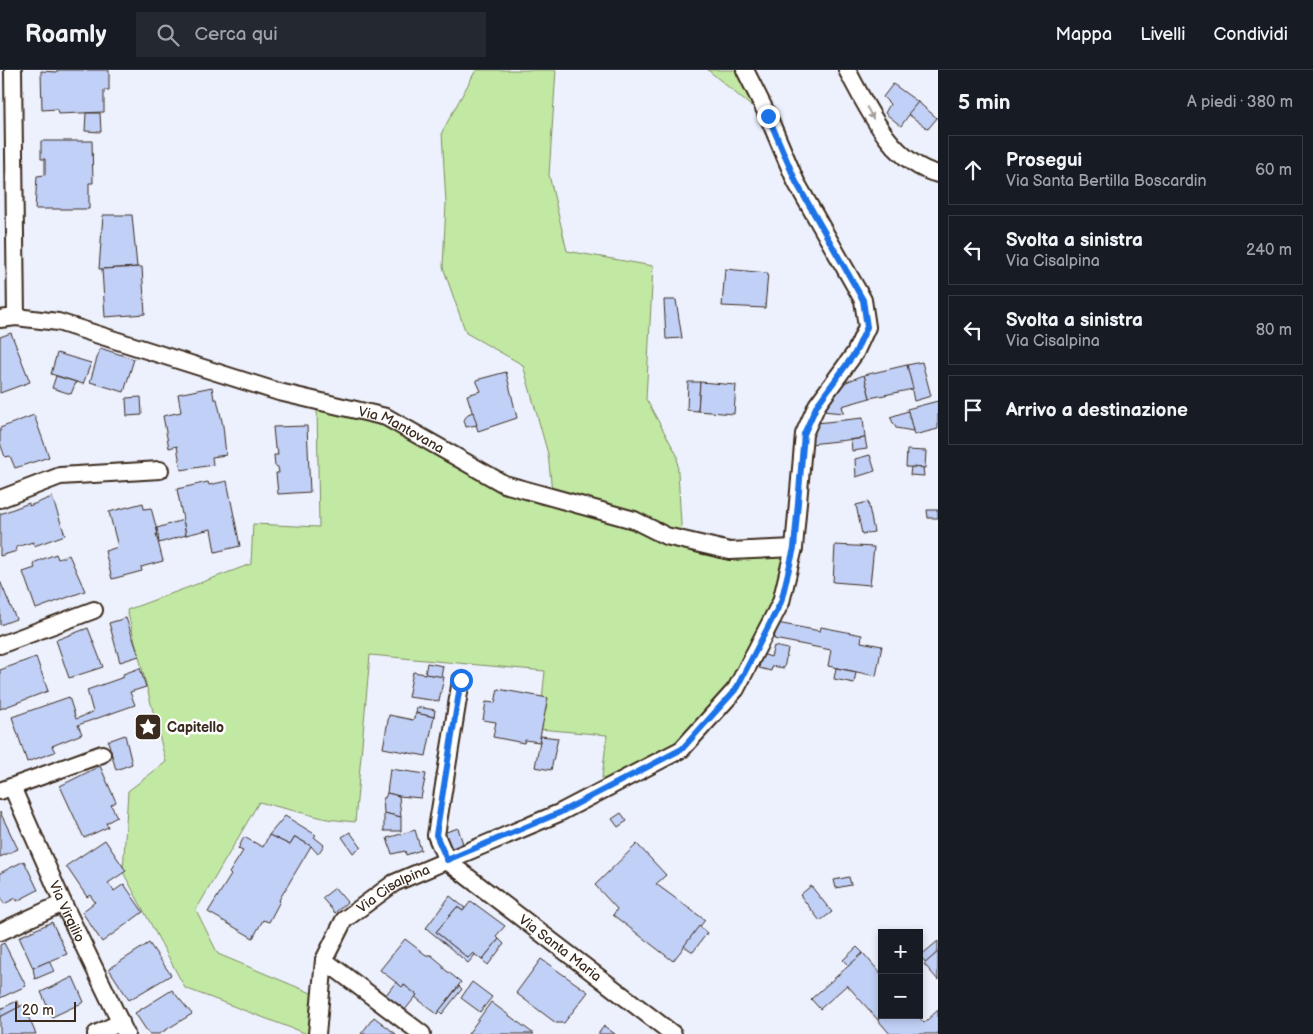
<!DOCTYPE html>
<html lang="it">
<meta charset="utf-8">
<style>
:root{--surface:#171b24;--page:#242831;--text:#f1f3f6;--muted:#9ea1a6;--line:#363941}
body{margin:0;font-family:"Balsamiq Sans",sans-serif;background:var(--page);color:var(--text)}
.controls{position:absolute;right:15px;bottom:15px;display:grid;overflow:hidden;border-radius:0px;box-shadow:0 2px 8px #0003}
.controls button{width:45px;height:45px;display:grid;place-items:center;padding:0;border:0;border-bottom:1px solid var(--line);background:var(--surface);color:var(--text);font:25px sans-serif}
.scale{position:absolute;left:15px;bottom:12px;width:61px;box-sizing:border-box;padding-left:5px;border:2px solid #3b2a1e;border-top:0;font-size:14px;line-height:18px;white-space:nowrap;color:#3b2a1e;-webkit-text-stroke:4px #fff;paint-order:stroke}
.stop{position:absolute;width:15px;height:15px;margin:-11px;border:4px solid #1a73e8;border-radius:50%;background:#fff}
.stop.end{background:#1a73e8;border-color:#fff;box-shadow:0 1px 5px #0008}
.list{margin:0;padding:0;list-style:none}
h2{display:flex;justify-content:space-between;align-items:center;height:65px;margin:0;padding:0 20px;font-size:21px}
h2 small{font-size:16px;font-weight:400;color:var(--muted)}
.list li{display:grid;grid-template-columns:32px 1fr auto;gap:15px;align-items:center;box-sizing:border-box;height:70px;margin:0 10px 10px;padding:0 10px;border:1px solid var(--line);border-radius:0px}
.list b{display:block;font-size:19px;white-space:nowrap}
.list p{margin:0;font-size:16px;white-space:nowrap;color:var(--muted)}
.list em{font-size:16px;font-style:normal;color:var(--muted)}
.icon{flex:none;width:28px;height:28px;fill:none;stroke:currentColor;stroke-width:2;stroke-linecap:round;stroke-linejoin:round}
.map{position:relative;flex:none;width:938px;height:964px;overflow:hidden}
header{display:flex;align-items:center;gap:30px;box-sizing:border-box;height:70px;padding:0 25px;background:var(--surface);border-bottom:1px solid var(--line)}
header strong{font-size:24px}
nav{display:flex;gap:28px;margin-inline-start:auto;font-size:18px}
.search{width:350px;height:45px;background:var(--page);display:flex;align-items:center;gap:12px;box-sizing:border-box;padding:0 18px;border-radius:0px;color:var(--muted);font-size:19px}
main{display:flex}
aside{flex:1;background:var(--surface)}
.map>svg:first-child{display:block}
.green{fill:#c2e9a4;stroke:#7e8a61}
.building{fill:#c1d0f7;stroke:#3b2a1e}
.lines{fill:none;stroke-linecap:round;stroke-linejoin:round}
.minor-casing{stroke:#3b2a1e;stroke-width:20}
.minor{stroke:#fff;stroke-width:16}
.oneway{fill:#a79f9a}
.route{stroke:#1a73e8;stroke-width:6}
.labels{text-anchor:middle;stroke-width:5;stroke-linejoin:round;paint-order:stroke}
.street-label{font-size:14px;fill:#3b2a1e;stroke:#fff}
.poi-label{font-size:14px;font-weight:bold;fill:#3b2a1e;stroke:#fff;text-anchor:start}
</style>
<header>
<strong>Roamly</strong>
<div class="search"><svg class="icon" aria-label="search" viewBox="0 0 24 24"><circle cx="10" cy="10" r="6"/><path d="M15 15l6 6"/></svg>Cerca qui</div>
<nav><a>Mappa</a><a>Livelli</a><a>Condividi</a></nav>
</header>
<main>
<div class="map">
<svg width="938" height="964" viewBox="0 0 938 964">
<rect width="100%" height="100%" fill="#ecf1fd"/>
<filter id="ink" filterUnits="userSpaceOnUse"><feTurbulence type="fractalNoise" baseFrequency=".02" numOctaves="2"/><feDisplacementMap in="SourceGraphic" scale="10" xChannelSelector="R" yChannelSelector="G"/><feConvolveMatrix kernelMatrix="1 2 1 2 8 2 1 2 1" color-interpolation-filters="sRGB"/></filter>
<g filter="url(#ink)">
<g class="green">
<path d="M476,0H556L549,105L567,181L653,196L646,329L677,385L682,471L796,476L746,601L688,671L600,724L607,665L539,659L545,601L370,585L355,752L327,749L259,732L196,840L218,884L316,925L319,964H307L185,918L123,802L128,721L166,692L127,540L251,494L253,454L319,457L317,334L384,350L553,430L548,384L523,295L466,263L443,197L446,133L442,62Z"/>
<path d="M708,0H744L756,19L751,36Z"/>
</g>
<g class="building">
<path d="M57,0H109V20H104V42L58,44L57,39L42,40L41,1L57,2Z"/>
<path d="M893,14L918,32L901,56L885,43L890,34L883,27Z"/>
<path d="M918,32L937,48L928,59L908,44Z"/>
<path d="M86,43H100L101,62L85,61Z"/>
<path d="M41,71H92L93,113H89V139H35L37,106L45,105V89H41Z"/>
<path d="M103,145H132L137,197L99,199Z"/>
<path d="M142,197L145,244L105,247L102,199Z"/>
<path d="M725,199L768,203L765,238L722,236Z"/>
<path d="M664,230H676L682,268L666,269Z"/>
<path d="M11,263L30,312L0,323V267Z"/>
<path d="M100,278L134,289L124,322L90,312Z"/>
<path d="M57,283L91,293L83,314L51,304Z"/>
<path d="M922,292L931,326L914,331L907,295Z"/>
<path d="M907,295L913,319L870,328L864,305Z"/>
<path d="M506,302L517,348L478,361L467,325L481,321L476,310Z"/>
<path d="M864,305L870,328L842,336L844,343L821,341L836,316Z"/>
<path d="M56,306L76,312L71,324L52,318Z"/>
<path d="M688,312H700L698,341L687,340Z"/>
<path d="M700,312L736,315L734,344L698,341Z"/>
<path d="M212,317L214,329H217L223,356L226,385L212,387L213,395L181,400L177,376L169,378L163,346L181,342L178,324Z"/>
<path d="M141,327L142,345L127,346L126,328Z"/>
<path d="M938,331V359L914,365L907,339Z"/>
<path d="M908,341L913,361L896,358L890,347Z"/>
<path d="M473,342L477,355L466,357L464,350L468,344Z"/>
<path d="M34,345L49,387L15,398L10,386L5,387L0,373V358Z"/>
<path d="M863,348L865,368L810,374L817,353Z"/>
<path d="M307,356L310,422L278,424L276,403H279L278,397L275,396L274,385H278L277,378H275L273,357Z"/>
<path d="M865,368L867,379L852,381L851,370Z"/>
<path d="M907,380L926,381L925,398L906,397Z"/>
<path d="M870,385L875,401L856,407L855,389Z"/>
<path d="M911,397L923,398L924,406L910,405Z"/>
<path d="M227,411L240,476L215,482L211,459L186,465L177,419L208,412L209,415Z"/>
<path d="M52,427L65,465L34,476L33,472L16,477L17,481L0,486V444L29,433V436Z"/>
<path d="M868,432L874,462L862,464L856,435Z"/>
<path d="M143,433L144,439L151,438L158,464H156L163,491L141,497L142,501L112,509L105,481L118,477L109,442Z"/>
<path d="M927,440H938V448H928Z"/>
<path d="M183,450L186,465L159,473L157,458Z"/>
<path d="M835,475L874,477L870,515L833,512Z"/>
<path d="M56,484L58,489L69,485L85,521L36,539L23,502L35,498L33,493Z"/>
<path d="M0,511L16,549L0,555Z"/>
<path d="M126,548L139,586L120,592L109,553Z"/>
<path d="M777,553L820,561L821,557L862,565L861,572L882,576L876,606L828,596L831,580L774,569Z"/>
<path d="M88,558L103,597L69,608L56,570Z"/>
<path d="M774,576L788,579L784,598L772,596L771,601L759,598L762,584L771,587Z"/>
<path d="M36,587L48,621L0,639V600Z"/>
<path d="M427,593L443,596L441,607L425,604Z"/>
<path d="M140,598L146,617L130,622L135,635L78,655L82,664L52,676L55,682L27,692L12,647L69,627L76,649L93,642L87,620L124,607L123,604Z"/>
<path d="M836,598L856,602L854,613L834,609Z"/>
<path d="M413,602L444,607L439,631L408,627Z"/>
<path d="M498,619L548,628L539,672L525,670L524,673L493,667L496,652L483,650L486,632L495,633Z"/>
<path d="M417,637L435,640L434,647L416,643Z"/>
<path d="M416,643L434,647L426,686L383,678L389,645L413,650Z"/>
<path d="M125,665L132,694L116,700L108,671Z"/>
<path d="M541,666L558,668L551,700L535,697Z"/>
<path d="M100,696L116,732L111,735L117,747L106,753L108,757L84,768L60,716Z"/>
<path d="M390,699L426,704L421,728L399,726L387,723Z"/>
<path d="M387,723L399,726L401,747L384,743L383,728H385Z"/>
<path d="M0,742L18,779L0,787Z"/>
<path d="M384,743L401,747V761H384Z"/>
<path d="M621,743L627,751L618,757L612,749Z"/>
<path d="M285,746L316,765L314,767L324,775L318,784L311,776L295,767L290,775L269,765Z"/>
<path d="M458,758L464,777L450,782L443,763Z"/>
<path d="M415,760L421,780L406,785L405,781L392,784L387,768Z"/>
<path d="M350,762L361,777L353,783L342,767Z"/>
<path d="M269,765L290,775L295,767L311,776L279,830L280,831L269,852L263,850L253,868L208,842L231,805L229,803L243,781L238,779L244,767L263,777Z"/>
<path d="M105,770L126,801L108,813L114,821L124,814L143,842L102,872L82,842L95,832L90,825L87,827L66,796Z"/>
<path d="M637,774L666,805L656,814L705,850L673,891L613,845L617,839L595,815Z"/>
<path d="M24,791L38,820L17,831L16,828L4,834L0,825V803Z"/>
<path d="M849,807L851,815L836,818L834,810Z"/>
<path d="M811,816L832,842L820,851L800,825Z"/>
<path d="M335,818L347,832L335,843L322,828Z"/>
<path d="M450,826L465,838L463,841L457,837L436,862L468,888L473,883L475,885L468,893L426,858Z"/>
<path d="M471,831L505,856L496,866L499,869L482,890L473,883L468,888L436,862L457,837L463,841Z"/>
<path d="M52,852L67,884L33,898L19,867Z"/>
<path d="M699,856L707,863L693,882L684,876Z"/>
<path d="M405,869L426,885H431L443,895V898L461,912L437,944L415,927L417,925L404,915L402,917L380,900Z"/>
<path d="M499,869L504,874L488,895L482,890Z"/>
<path d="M938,871V882L926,893L920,886Z"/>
<path d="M4,873L26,916L0,928V875Z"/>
<path d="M149,873L171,905L129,930L109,899Z"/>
<path d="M857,877L863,883L849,896L843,890Z"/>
<path d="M938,882V910L924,894Z"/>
<path d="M863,883L882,905V945H883L878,950L847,915L820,939L811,929Z"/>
<path d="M541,889L588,922L564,953H556L516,923Z"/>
<path d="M49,891L54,901L35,909L33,898Z"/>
<path d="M73,907L84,932L52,947L41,922Z"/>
<path d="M396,912L402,917L404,915L417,925L404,941L385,926Z"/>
<path d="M472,912L492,927L480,942L461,928Z"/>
<path d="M459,916L462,919L442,944L439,941Z"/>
<path d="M172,920L192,944L159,964H149L135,943Z"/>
<path d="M17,931L20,937L0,947V939Z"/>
<path d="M491,932L534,964H468Z"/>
<path d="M23,935L36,964H0V947Z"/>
<path d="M938,940V964H890L878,950L883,945H917L924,953Z"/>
<path d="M374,947L396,964H361Z"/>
<path d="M604,956L615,964H598Z"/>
</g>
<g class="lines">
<g class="minor-casing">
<g id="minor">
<path d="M13,0L16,247"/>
<path d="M847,0C868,39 891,92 938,104"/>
<path id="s1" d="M0,249L16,247L58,252L279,322L386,347L504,414L634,450L666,466L730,481L794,478"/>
<path d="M0,429L60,406L160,400"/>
<path d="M0,575L94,540"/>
<path id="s2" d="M461,610L436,765L447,791L673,964"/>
<path id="s3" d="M12,717L63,833L126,964"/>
<path d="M0,721L102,684"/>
<path d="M0,862L63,833"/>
<path d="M324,890L422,964"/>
<path d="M96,964L121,952"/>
<path id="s4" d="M317,964L324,890L344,850L394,813L559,743L682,679L736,619L781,532L794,478L804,364L817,335L855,283L867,257L863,230L796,112L768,46L745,0"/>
</g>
</g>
<use href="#minor" class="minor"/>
</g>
<defs><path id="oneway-solid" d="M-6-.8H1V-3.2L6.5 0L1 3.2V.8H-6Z" transform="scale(1.25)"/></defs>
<use class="oneway" href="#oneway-solid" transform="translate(870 43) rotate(62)"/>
</g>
<g class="lines" filter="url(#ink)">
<path class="route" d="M461,610L436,765L447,790L559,743L682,679L736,619L781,532L794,478L804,364L817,335L855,283L867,257L863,230L796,112L768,46"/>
</g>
<defs>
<g id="sight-square" transform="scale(1.4375)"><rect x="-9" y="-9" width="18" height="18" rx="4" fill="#3b2a1e" stroke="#fff"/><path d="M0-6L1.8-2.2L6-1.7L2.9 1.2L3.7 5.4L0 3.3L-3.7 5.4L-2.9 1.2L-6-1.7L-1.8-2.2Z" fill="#fff"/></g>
</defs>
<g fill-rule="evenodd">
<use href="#sight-square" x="148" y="657"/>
</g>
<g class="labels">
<g class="street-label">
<text dy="5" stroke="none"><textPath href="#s1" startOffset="419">Via Mantovana</textPath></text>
<text dy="5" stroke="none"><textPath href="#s4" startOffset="178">Via Cisalpina</textPath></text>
<text dy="5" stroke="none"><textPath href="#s3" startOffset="136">Via Virgilio</textPath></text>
<text dy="5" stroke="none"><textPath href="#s2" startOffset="328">Via Santa Maria</textPath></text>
</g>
<g class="poi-label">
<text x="167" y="662">Capitello</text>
</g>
</g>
</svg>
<div class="controls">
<button>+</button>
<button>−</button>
</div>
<div class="scale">20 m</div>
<div class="stop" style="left:461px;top:610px"></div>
<div class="stop end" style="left:768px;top:46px"></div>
</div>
<aside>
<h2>5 min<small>A piedi · 380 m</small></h2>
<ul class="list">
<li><svg class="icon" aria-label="ahead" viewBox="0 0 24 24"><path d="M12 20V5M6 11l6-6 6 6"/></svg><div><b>Prosegui</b><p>Via Santa Bertilla Boscardin</p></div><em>60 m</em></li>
<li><svg class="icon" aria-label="left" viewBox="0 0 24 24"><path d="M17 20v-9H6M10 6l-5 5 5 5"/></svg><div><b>Svolta a sinistra</b><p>Via Cisalpina</p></div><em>240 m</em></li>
<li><svg class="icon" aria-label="left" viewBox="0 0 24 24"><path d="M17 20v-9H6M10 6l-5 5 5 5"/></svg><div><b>Svolta a sinistra</b><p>Via Cisalpina</p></div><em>80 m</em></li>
<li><svg class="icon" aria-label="arrive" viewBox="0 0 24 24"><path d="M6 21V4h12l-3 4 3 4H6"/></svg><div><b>Arrivo a destinazione</b></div></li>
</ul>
</aside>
</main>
